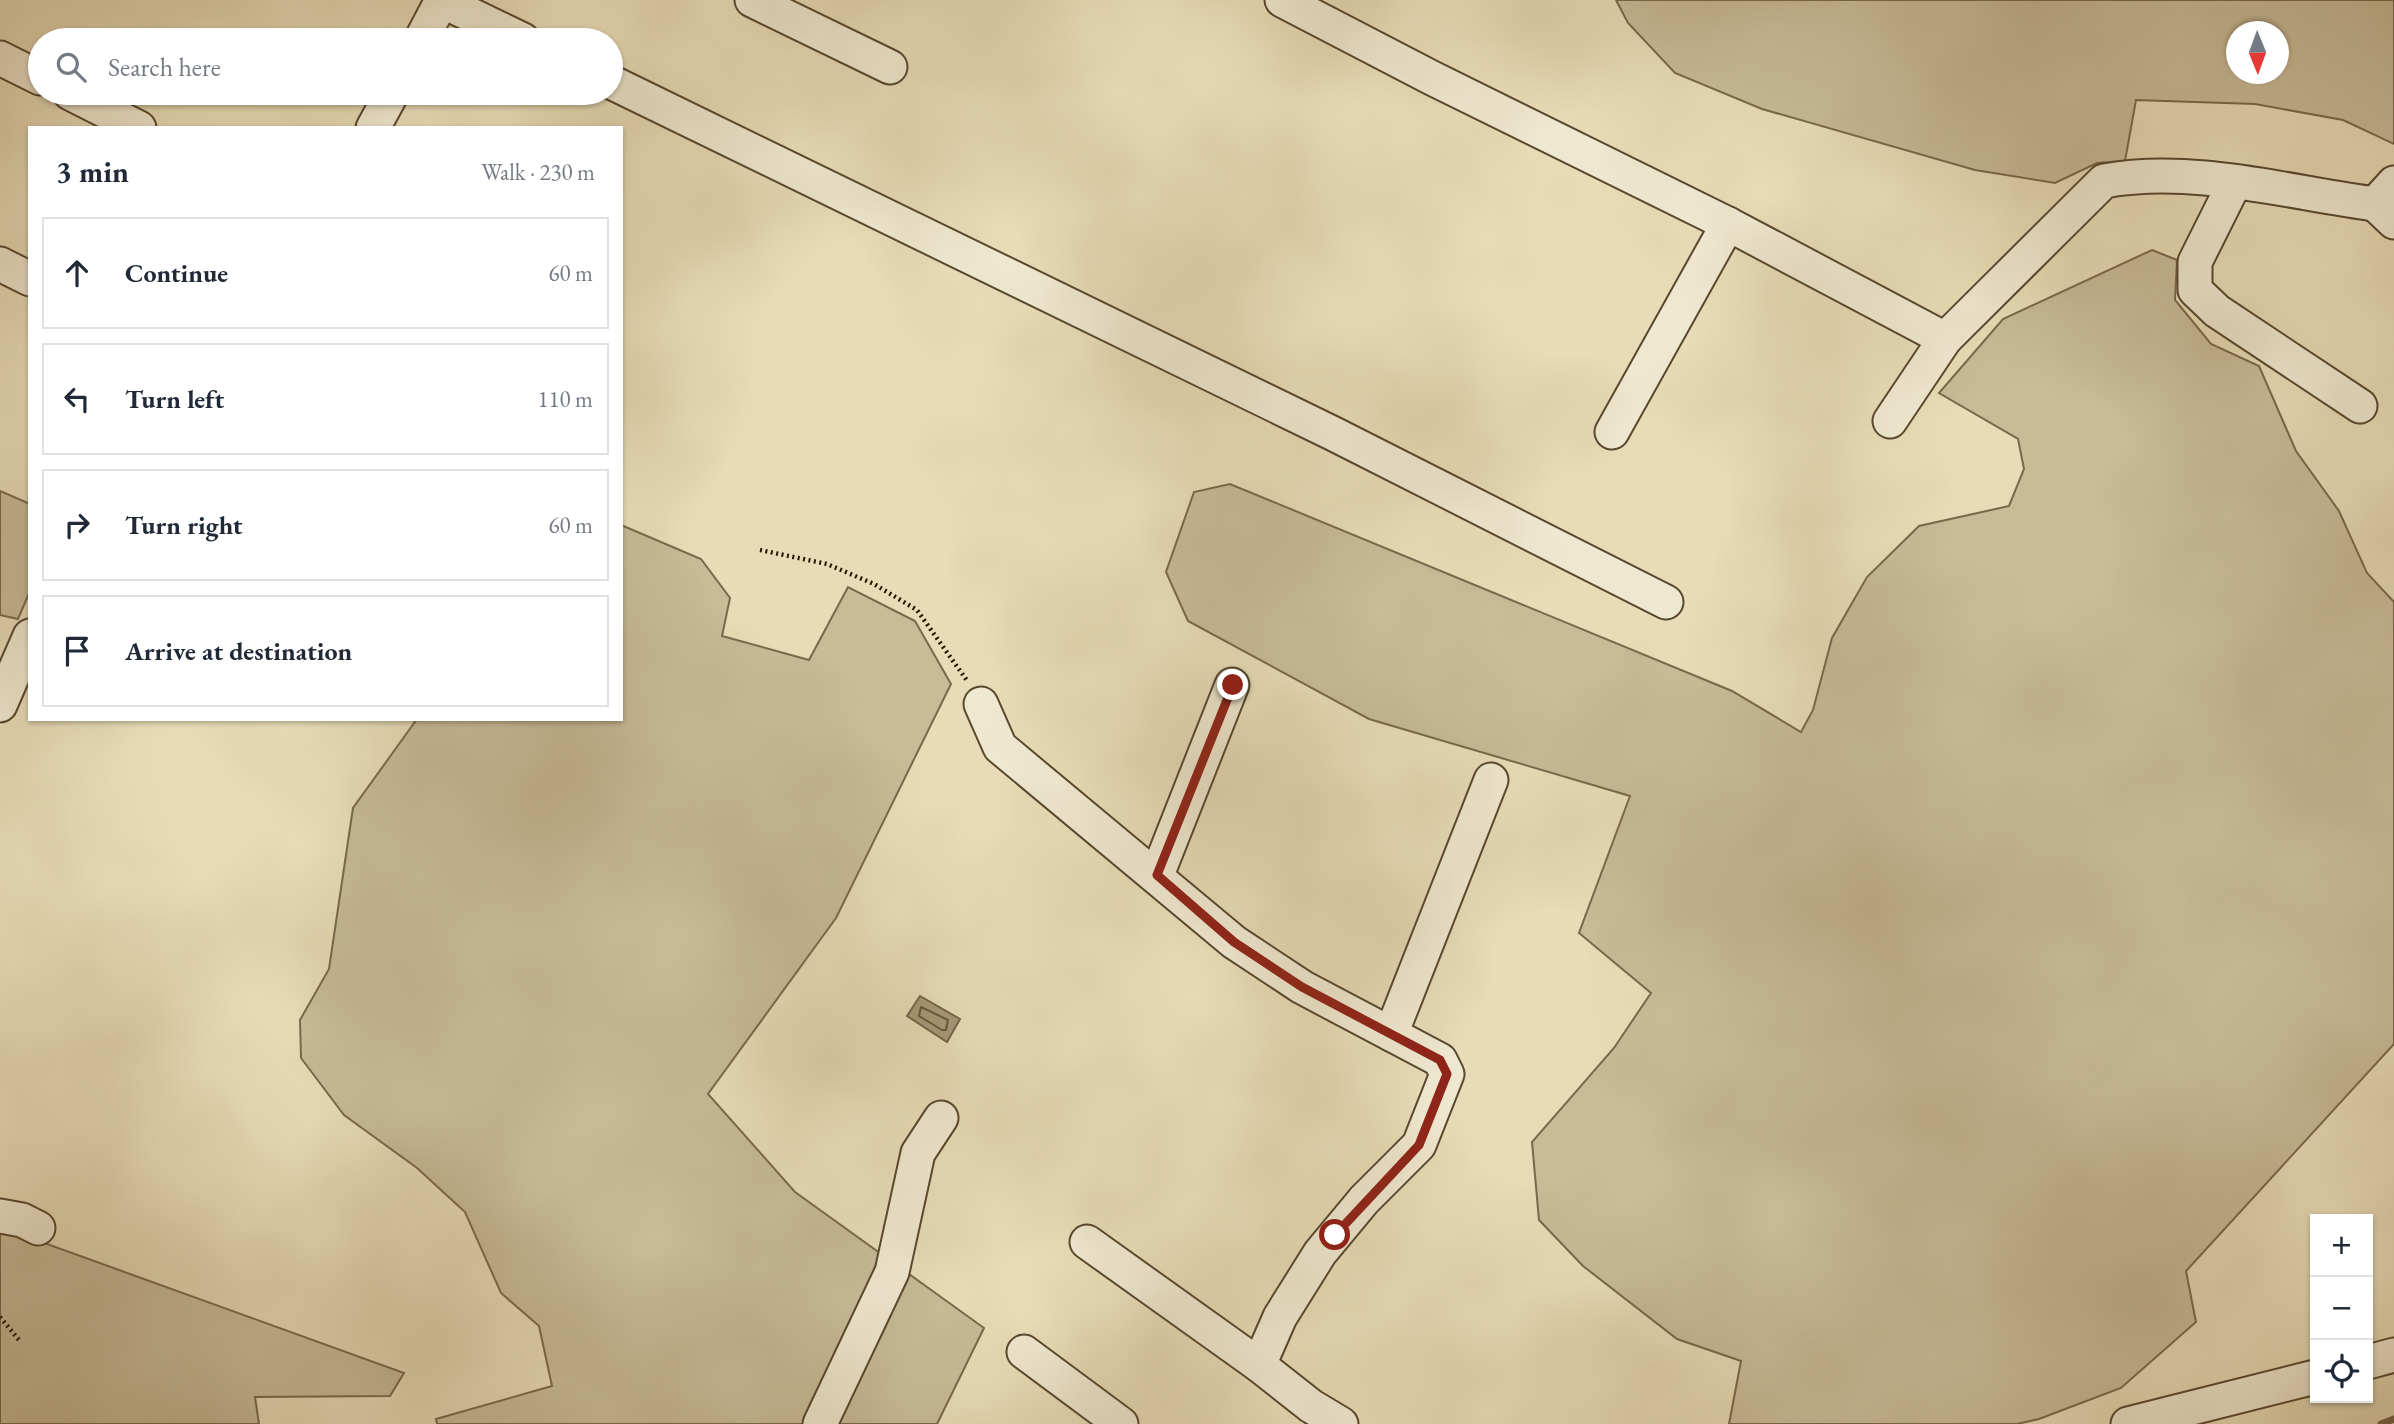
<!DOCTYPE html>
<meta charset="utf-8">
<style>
:root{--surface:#fff;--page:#f6f6f7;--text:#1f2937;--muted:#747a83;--line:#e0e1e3}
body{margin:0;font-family:"EB Garamond",serif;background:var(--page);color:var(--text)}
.controls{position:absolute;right:21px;bottom:21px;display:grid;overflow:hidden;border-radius:0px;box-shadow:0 2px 5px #0004}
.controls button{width:63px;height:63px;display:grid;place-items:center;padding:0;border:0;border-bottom:2px solid var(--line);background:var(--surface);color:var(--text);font:35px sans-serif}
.compass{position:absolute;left:2226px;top:21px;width:63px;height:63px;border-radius:50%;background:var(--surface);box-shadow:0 2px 5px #0004;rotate:179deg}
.stop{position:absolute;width:21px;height:21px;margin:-16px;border:5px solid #8f2418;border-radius:50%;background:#fff}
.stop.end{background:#8f2418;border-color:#fff;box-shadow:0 2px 7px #0008}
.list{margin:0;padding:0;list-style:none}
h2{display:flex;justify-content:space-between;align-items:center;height:91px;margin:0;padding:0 28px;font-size:30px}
h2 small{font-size:23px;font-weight:400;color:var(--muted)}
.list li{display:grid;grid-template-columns:46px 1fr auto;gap:21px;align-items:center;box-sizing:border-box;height:112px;margin:0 14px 14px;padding:0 14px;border:2px solid var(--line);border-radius:0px}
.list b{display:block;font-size:26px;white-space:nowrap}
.list em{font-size:23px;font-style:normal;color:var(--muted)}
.icon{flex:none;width:38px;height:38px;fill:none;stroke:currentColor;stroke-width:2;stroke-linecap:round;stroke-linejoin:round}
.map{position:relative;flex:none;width:2394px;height:1424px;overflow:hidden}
.search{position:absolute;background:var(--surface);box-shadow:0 2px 5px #0004;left:28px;top:28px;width:595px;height:77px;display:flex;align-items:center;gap:18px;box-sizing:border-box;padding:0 24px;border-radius:38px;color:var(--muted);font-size:26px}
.panel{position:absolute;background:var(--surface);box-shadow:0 2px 5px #0004;left:28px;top:126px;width:595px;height:595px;border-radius:0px}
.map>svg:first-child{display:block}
.green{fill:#c7bb98;stroke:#78694c;stroke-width:2;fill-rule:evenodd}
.water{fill:#a69979;stroke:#746549;stroke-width:2}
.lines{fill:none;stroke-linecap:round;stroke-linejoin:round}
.shore{stroke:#67583c;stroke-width:2}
.stream{stroke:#746549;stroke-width:7}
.minor-casing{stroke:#58482e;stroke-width:37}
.path{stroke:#281700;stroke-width:4.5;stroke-dasharray:2 3.5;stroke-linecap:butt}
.minor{stroke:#efe8d0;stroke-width:33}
.route{stroke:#8f2418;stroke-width:9}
</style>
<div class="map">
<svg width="2394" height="1424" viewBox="0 0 2394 1424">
<rect width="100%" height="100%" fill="#e7dcb7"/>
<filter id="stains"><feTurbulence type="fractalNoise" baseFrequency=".00286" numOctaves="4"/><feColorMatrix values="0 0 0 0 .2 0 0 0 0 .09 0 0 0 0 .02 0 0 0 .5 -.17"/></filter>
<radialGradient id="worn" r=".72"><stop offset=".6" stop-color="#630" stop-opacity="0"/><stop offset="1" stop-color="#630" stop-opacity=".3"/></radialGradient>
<g class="green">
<path d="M1616,0H2394V144L2343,120L2255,104L2136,100L2125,161L2097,163L2055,183L1975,170L1762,109L1675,73L1628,23ZM2236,32H2278V74H2236Z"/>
<path d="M2152,250L2177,260L2175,300L2211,344L2259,366L2296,451L2339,511L2367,573L2394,602V1044L2186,1271L2196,1322L2121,1388L2039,1419L2017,1424H1729L1741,1361L1677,1339L1583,1266L1539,1220L1532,1142L1614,1048L1651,993L1579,933L1630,796L1369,719L1188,621L1166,572L1194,492L1230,484L1732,691L1801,732L1813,710L1832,638L1867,577L1919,526L2009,506L2024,469L2018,439L1939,393L2003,319Z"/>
<path d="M0,491L30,504V591L18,619L0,615Z"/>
<path d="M621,525L701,559L730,598L722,636L809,660L848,587L915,621L951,684L836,918L708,1094L795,1192L984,1328L937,1424H437L436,1419L552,1386L539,1326L501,1293L465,1212L417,1168L344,1115L301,1058L300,1020L329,969L353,808L417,719H621Z"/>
<path d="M0,1227L404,1373L390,1396L255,1397L259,1424H0Z"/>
</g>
<path class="water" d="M920,996L960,1019L947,1042L907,1016Z"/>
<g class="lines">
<path class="shore" d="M921,1007L948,1020L946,1030H942L919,1016Z"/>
<path class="stream" d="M2381,1424L2394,1419"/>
<g class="minor-casing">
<g id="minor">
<path d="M752,0L890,67"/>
<path d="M1282,0L1432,78L1728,224L1945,339"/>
<path d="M442,1L523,40"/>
<path d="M421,40L442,0"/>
<path d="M0,58L40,78"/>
<path d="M611,82L1332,433L1666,602"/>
<path d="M70,93L139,128"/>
<path d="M373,128L392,93"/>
<path d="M2235,182L2195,262V290L2217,311L2360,406"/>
<path d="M2394,183L2375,204L2394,222"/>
<path d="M0,264L30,279"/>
<path d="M1890,421L1945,339L2104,181C2193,165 2286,192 2375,204"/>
<path d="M1612,432L1728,224"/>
<path d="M981,704L1000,747L1234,942L1302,987L1440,1060L1447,1074L1419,1145L1364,1200L1320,1253L1280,1317L1259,1365L1311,1406L1341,1424"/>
<path d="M0,705L30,636"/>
<path d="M1157,875L1232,685"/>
<path d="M1391,1034L1491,780"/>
<path d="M0,1216L22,1220L38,1228"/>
<path d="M1087,1242L1259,1365"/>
<path d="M1024,1352L1121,1424"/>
<path d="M2368,1362L2394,1355"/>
<path d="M820,1424L892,1272L918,1153L941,1118"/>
<path d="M2128,1424L2315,1377"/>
</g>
</g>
<g class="path">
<path d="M760,550L827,564L874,584L917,610L968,682"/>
<path d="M0,1317L19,1340"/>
</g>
<use href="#minor" class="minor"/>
</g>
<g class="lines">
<path class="route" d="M1233,685L1157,875L1234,942L1302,987L1440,1060L1447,1074L1419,1145L1335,1235"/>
</g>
<rect width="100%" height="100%" filter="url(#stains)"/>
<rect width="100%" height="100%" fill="url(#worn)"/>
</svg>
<div class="controls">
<button>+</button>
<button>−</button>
<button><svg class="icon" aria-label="locate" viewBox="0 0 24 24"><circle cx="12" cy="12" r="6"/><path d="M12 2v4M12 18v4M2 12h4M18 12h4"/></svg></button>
</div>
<svg class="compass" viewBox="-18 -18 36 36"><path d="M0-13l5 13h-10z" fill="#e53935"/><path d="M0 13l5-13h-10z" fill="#747a83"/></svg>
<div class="stop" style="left:1335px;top:1235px"></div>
<div class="stop end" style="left:1233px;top:685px"></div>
<div class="search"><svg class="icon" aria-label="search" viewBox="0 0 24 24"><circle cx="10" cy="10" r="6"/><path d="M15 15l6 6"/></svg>Search here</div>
<section class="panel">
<h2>3 min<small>Walk · 230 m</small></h2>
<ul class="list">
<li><svg class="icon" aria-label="ahead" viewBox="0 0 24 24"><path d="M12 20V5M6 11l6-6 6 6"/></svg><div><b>Continue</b></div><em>60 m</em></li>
<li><svg class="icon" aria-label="left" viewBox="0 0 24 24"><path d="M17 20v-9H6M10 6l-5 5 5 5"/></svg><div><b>Turn left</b></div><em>110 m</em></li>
<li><svg class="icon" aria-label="right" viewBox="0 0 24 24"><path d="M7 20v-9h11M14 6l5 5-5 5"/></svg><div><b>Turn right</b></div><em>60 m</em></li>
<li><svg class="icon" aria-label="arrive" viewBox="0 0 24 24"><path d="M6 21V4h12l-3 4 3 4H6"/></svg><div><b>Arrive at destination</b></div></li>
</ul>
</section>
</div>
